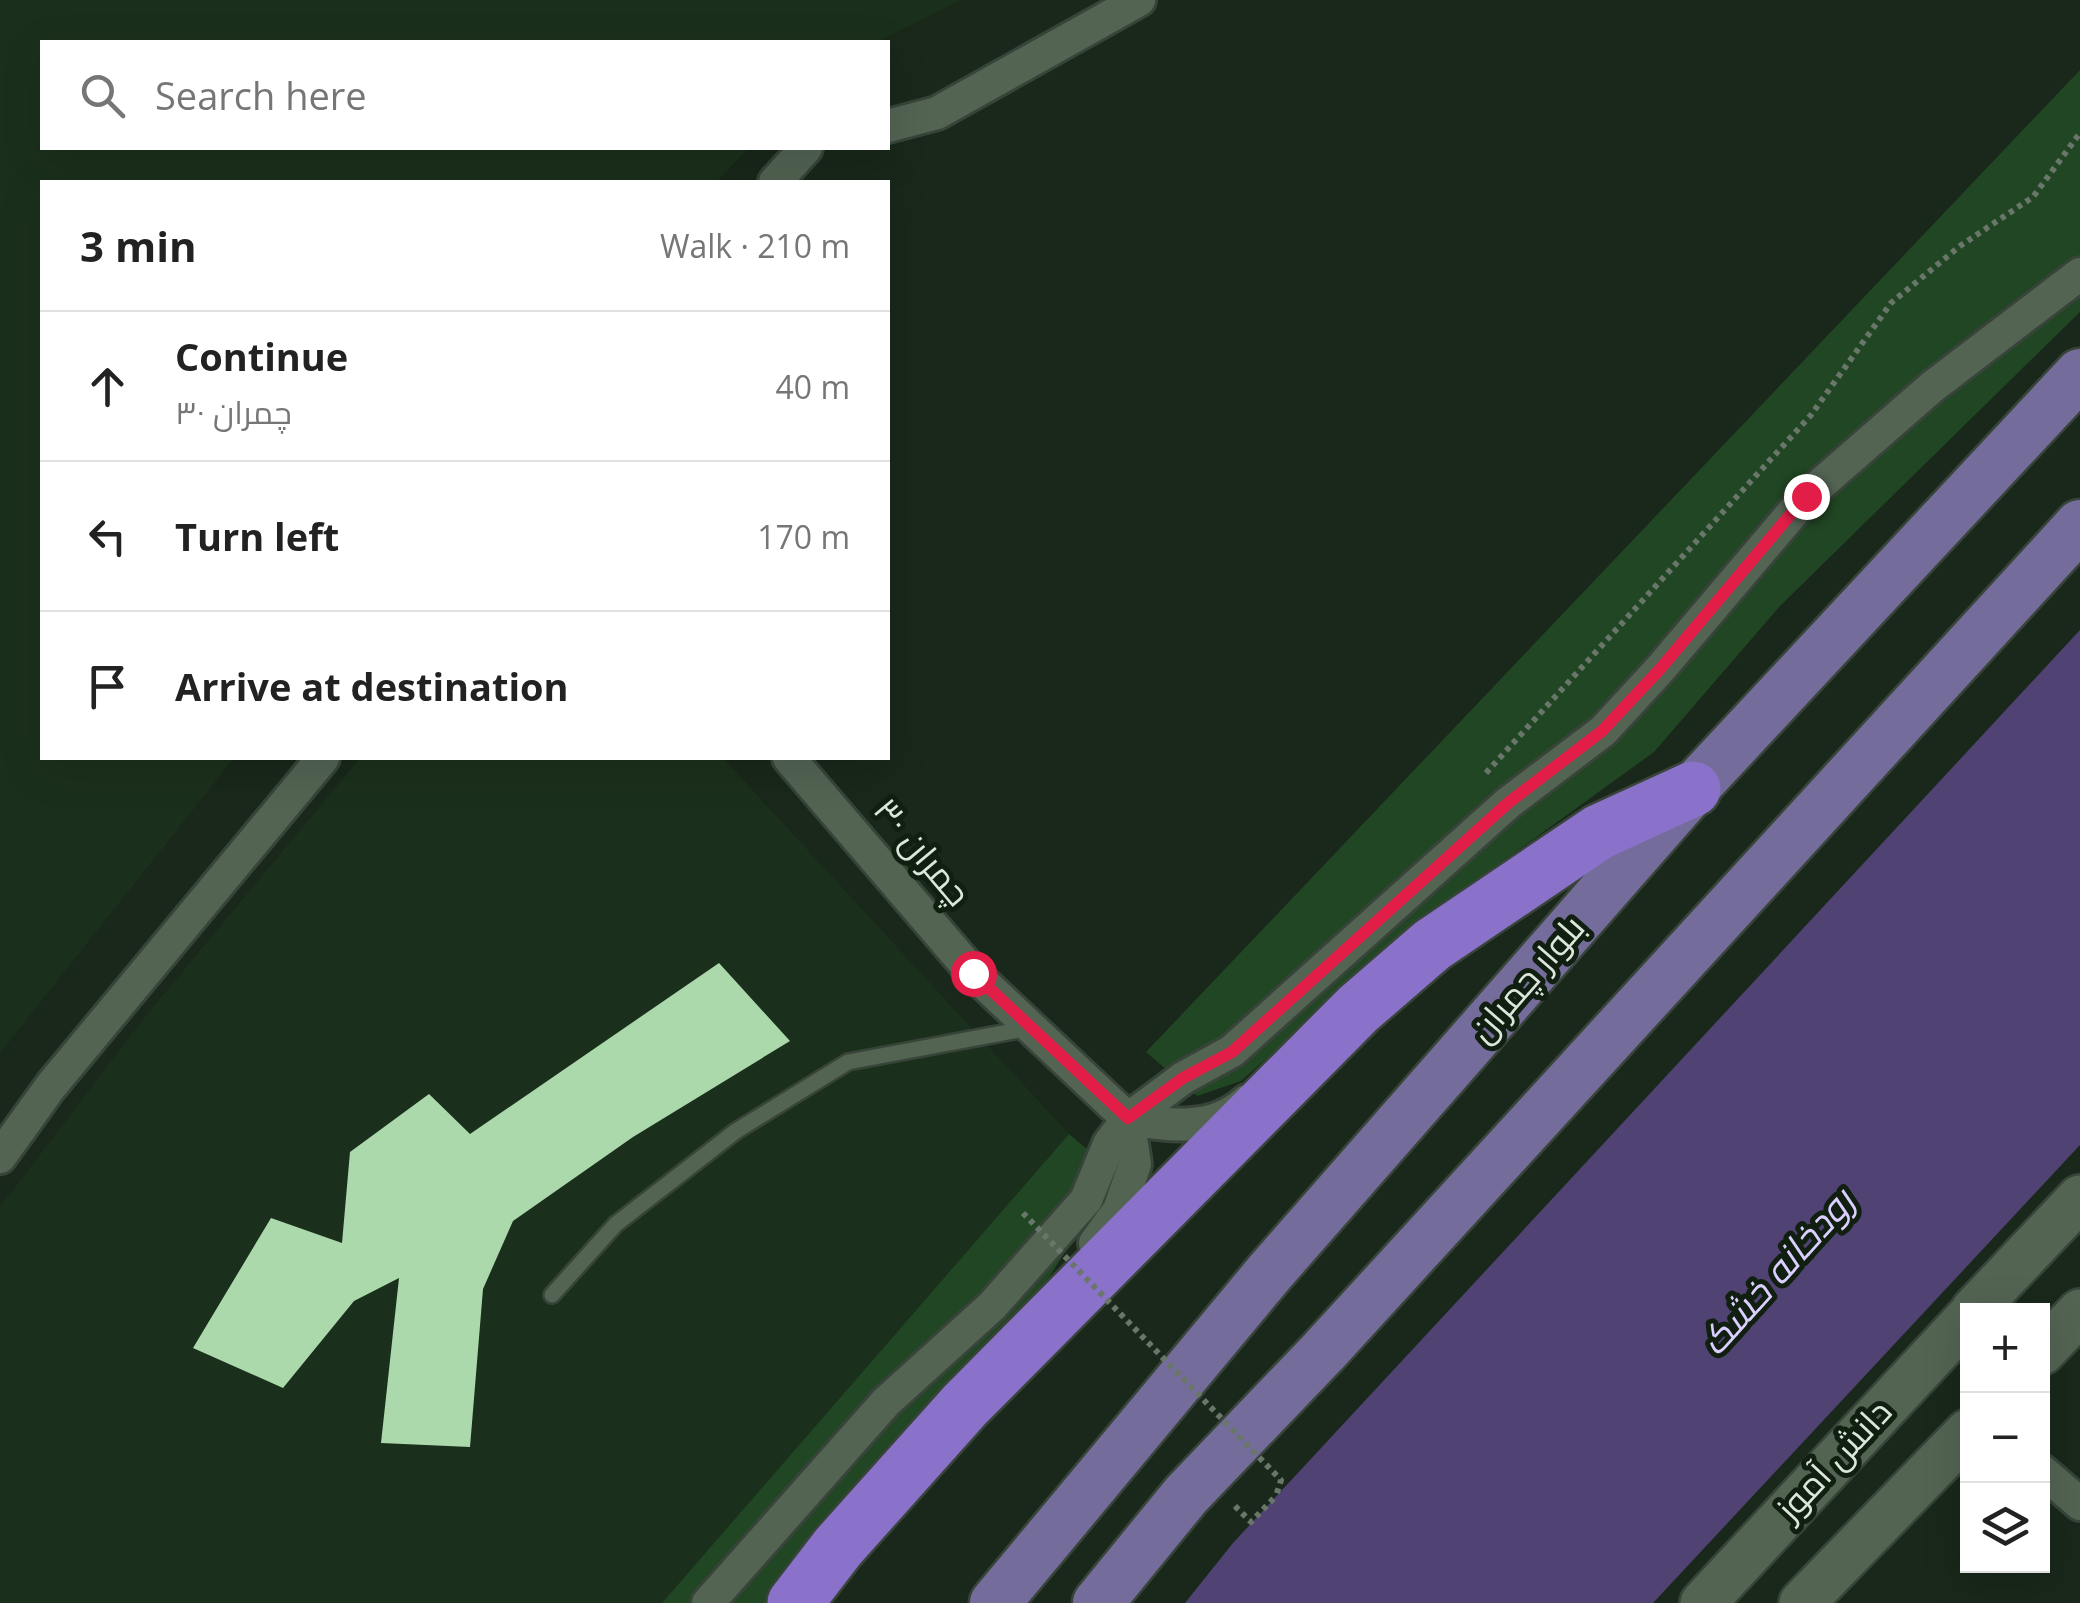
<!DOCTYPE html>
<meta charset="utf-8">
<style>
:root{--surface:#fff;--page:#f6f6f6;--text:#222;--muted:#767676;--line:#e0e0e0}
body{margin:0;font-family:"Open Sans",Cairo,sans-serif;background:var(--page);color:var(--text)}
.controls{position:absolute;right:30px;bottom:30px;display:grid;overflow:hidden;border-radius:0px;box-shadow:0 10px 40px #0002}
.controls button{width:90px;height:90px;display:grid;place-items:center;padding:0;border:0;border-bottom:2px solid var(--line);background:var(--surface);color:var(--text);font:50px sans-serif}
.stop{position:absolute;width:30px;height:30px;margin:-22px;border:8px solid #e11d48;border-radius:50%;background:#fff}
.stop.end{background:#e11d48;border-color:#fff;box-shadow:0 2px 10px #0008}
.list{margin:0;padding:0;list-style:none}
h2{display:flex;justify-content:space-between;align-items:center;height:130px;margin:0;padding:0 40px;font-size:42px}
h2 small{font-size:32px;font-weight:400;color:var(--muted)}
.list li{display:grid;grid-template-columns:65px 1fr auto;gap:30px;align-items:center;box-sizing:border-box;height:150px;padding:0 40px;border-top:2px solid var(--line)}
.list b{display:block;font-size:38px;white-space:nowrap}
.list p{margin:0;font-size:32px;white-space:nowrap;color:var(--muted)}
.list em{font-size:32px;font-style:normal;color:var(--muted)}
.icon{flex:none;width:55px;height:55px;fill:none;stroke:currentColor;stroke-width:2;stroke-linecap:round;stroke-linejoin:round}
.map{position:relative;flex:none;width:2080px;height:1603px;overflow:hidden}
.search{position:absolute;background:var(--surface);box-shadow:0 10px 40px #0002;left:40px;top:40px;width:850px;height:110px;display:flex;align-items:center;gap:25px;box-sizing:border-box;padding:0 35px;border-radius:0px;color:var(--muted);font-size:38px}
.panel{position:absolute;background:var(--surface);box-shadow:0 10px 40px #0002;left:40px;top:180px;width:850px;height:580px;border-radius:0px}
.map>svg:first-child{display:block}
.built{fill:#1b301c}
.green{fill:#204623}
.water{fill:#504373}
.building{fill:#abd9ac}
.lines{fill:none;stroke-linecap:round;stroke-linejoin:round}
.lane-casing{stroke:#384439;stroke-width:20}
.street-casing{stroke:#384439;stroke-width:38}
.secondary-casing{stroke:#384439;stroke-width:50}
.primary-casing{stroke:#384439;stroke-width:55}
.highway-casing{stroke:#384439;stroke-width:60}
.path{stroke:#697669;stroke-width:6;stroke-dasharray:5 5;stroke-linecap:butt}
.lane{stroke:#536453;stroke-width:15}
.street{stroke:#536453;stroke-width:32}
.secondary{stroke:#536453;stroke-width:45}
.primary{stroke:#746c9a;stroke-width:50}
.highway{stroke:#8a71c9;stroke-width:55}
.path-bridge{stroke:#697669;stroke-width:6;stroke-dasharray:5 5;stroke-linecap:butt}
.route{stroke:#e11d48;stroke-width:12}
.labels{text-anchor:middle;stroke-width:10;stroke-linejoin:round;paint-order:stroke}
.street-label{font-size:35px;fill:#dce6dc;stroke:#101f10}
.water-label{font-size:38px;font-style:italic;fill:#dacfff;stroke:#101f10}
</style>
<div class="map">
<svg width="2080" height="1603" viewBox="0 0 2080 1603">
<rect width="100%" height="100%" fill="#19281a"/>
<g class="built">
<path d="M0,0H961L877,42H42V148H749L716,182H42V758H234L0,1053Z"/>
<path d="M360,758H723L1069,1134L662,1603H0V1207L145,1017Z"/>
</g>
<g class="green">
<path d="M2080,70V312L1780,606L1654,752L1423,919L1241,1081L1197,1096L1146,1052Z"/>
<path d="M1069,1134L1115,1172L1050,1276L811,1554L777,1603H662Z"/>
</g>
<path class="water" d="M2080,630V1145L1653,1603H1185L1233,1543Z"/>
<path class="building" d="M719,963L790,1041L633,1137L513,1221L483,1289L470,1447L381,1443L399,1278L354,1301L283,1388L193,1348L271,1218L342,1243L350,1152L429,1094L470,1134Z"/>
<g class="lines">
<g class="lane-casing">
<path id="lane" d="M552,1295L616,1224L736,1131L848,1062L1029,1028"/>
</g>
<g class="street-casing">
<g id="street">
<path d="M888,126L937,113L1139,0"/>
<path d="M775,182L806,148"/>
<path d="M789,758L973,973L1128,1119"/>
<path d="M1128,1119C1170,1126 1213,1132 1247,1101"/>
<path d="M0,1157L51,1086L323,758"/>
<path d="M1095,1243L1119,1210L1135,1164L1128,1119"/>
<path d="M2042,1471L2080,1504"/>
<path d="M708,1603L886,1402L992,1306L1086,1200L1109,1144L1128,1119L1183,1078L1232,1051L1508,803L1603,731L1661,668L1806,497L1932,387L2080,274"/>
</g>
</g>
<g class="secondary-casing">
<g id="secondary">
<path d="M1974,1310L2080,1198"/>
<path d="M2042,1352L2080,1312"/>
<path d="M1703,1603L1968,1318"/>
<path d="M1802,1603L1968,1432"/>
</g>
</g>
<g class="primary-casing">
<g id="primary">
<path d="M995,1603L1270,1272L1693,789L2080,374"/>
<path d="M1098,1603L1186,1495L1323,1352L2080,525"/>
</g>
</g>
<g class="highway-casing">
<path id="highway" d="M795,1603L838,1547L965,1405L1358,1009L1432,945L1599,832L1693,789"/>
</g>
<g class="path">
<path d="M1486,773L1811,415L1891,303L1960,246L2033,197L2080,133"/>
<path d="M1235,1506L1251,1522L1276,1496"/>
</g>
<use href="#lane" class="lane"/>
<use href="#street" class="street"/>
<use href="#secondary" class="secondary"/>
<use href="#primary" class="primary"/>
<use href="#highway" class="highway"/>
<path class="path-bridge" d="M1023,1213L1281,1480L1276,1496"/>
</g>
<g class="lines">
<path class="route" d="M973,973L1128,1118L1183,1078L1232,1052L1508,803L1602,731L1661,668L1806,496"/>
</g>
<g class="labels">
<g class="street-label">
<text transform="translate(922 852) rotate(50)" y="12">۳۰ چمران</text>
<text transform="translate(1527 979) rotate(-49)" y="12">بلوار چمران</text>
<text transform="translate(1834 1460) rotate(-47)" y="12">دانش آموز</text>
</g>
<g class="water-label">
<text transform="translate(1777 1272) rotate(-48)" y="13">رودخانه خشک</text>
</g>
</g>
</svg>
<div class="controls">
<button>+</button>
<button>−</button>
<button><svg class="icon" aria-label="layers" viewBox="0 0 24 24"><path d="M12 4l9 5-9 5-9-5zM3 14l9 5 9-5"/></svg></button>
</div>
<div class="stop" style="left:973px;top:973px"></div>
<div class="stop end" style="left:1806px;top:496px"></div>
<div class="search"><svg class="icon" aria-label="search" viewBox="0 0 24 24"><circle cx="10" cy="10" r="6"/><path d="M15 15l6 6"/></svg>Search here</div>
<section class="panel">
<h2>3 min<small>Walk · 210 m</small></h2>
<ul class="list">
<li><svg class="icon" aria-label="ahead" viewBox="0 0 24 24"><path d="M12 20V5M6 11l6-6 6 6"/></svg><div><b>Continue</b><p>۳۰ چمران</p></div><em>40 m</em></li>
<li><svg class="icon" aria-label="left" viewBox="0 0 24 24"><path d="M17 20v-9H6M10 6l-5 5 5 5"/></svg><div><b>Turn left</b></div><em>170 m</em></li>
<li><svg class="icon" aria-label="arrive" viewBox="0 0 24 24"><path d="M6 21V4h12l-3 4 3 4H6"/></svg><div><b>Arrive at destination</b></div></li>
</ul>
</section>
</div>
